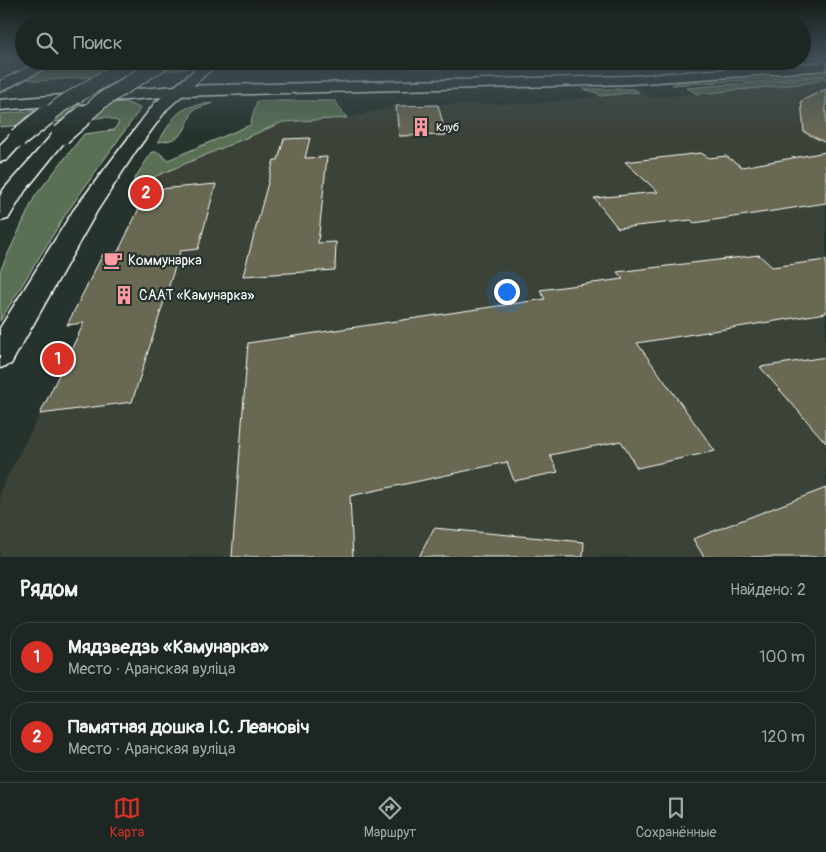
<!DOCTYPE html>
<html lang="ru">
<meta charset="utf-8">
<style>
:root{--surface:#1c2622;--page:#29322f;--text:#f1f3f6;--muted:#a0a5a5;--line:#3a4340;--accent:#d93025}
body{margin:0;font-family:Pangolin,sans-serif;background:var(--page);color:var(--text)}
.you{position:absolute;left:506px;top:291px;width:18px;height:18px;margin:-12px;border:4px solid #fff;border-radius:50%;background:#1a73e8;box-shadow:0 0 0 8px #1a73e833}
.badge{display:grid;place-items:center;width:32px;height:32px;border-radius:50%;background:var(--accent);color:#fff;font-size:16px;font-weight:700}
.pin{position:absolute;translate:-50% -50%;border:2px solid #fff;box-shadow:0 1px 5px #0006}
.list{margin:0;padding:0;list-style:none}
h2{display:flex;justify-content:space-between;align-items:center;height:65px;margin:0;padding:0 20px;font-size:21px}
h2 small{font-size:16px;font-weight:400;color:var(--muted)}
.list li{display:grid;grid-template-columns:32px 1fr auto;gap:15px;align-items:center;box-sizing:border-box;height:70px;margin:0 10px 10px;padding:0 10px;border:1px solid var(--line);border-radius:20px}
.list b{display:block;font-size:19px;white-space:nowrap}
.list p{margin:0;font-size:16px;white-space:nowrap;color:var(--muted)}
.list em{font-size:16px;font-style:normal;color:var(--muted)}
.icon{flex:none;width:28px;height:28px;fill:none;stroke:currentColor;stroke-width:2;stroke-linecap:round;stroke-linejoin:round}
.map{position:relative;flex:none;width:826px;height:557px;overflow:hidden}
.search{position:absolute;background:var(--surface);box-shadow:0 2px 12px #0003;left:15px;right:15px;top:15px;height:55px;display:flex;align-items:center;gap:12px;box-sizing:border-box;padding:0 18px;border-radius:28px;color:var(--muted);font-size:19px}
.sheet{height:225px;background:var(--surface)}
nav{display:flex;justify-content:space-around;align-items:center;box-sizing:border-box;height:70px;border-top:1px solid var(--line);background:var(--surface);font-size:14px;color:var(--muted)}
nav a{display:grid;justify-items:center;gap:2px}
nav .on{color:var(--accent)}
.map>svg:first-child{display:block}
.built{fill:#3a4338}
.green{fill:#5a7054;stroke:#acb8aa}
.building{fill:#676752;stroke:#fff}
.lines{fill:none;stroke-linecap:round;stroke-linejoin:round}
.secondary-casing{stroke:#fff;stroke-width:3}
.primary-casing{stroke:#fff;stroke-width:3}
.secondary{fill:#26332d;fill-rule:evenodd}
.primary{fill:#26332d;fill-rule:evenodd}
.primary-bridge-far1-casing{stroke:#fff;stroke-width:17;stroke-linecap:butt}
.primary-bridge-casing{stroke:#fff;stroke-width:22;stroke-linecap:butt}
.primary-bridge-far1{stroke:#26332d;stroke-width:15}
.primary-bridge{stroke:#26332d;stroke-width:19}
.labels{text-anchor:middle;stroke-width:4.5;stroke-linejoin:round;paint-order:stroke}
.far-poi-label{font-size:11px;fill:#fff;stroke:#26332d;text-anchor:start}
.poi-label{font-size:14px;fill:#fff;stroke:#26332d;text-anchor:start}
</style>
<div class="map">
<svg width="826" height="557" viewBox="0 0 826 557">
<rect width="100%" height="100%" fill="#26332d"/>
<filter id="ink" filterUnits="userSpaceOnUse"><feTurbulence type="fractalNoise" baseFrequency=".02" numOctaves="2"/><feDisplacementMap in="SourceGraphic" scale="10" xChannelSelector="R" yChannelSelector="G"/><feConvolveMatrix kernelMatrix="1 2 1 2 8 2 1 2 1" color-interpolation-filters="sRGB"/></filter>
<g filter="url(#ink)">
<path class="built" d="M826,80V557H0V491L40,414L83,323L67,325L103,254L118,252L154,177L283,121L347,118L396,106L535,103L642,93L652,98L800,84Z"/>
<g class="green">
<path d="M59,61H203L186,69L38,81L28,79L31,74Z"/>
<path d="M279,61L479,63L510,66L517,69H434Z"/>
<path d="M826,70V75L672,85L682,81Z"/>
<path d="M826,76V80L800,84L697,94L687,88Z"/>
<path d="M583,89H634L639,92L600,96L597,93Z"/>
<path d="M257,101H335L347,118L283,122L154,177L133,181L152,152H158L168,160L250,125Z"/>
<path d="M125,102L140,108L138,112L67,212L0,321V271L35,196L84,134L114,130L119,122L106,117L0,127V114Z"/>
<path d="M213,103L193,110C184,131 184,140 158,142C177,113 177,106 213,103Z"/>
</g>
<g class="building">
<path d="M826,89V143L804,132L801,101Z"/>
<path d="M438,105L446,135L399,136L396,106Z"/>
<path d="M310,138L305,158L327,157L318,243L336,242L335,270L243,276L274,160H278L284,139Z"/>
<path d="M826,152V203L694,223L691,220L618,228L594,198L658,192L625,162L701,153L709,158L726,156L742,167Z"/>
<path d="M216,184L198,249L180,251L132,402L40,414L84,323L67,325L103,254L118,252L148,190Z"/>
<path d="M759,255L772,267L826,260V313L637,343L715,451L637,468L621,441L550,455L558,472L514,481L507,462L350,496L353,557H232L248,343L545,299L540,290L623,279L617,272Z"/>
<path d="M826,357V443L760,367Z"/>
<path d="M826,488V557H704L693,539Z"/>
<path d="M434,528L584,542L583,557H419Z"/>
</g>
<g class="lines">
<g class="secondary-casing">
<path id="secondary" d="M826,62V70L630,84L176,96L0,110V100L176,86L630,76Z"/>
</g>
<g class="primary-casing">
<g id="primary">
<path d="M41,61H59L0,92V81Z"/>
<path d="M205,61H221L167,109L136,151L97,211L11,364L0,368V328L73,211L155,103Z"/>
<path d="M61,130L67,131L70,135L25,191L8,219L0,221V196L4,189L55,131Z"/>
<path d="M18,132L25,134L27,138L7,160L0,162V145L11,134Z"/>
</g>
</g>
<use href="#secondary" class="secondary"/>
<use href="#primary" class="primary"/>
<g class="primary-bridge-far1-casing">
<g id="primary-bridge-far1">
<path d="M46,117L62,104L134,61"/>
<path d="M83,117L101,101L164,61"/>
</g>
</g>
<g class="primary-bridge-casing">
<g id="primary-bridge">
<path d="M61,135L84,115"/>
<path d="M18,138L47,115"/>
</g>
</g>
<use href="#primary-bridge-far1" class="primary-bridge-far1"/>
<use href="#primary-bridge" class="primary-bridge"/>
</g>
</g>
<linearGradient id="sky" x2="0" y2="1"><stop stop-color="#151c19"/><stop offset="0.43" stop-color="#415057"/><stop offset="1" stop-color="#415057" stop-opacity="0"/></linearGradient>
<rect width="826" height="136" fill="url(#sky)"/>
<defs>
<g id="building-bare" transform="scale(1.5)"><path d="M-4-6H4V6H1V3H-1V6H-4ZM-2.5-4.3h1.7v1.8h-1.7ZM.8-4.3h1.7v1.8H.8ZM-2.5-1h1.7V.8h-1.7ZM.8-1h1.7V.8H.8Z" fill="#ff9aa2" stroke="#26332d" stroke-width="2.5" paint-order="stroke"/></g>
<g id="cafe-bare" transform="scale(1.5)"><path d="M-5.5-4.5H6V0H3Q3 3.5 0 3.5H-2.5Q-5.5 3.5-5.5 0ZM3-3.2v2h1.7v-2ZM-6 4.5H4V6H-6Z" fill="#ff9aa2" stroke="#26332d" stroke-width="2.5" paint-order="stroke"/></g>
</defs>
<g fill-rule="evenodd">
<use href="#building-bare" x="421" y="127"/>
<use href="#cafe-bare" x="113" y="260"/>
<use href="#building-bare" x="124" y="295"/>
</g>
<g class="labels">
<g class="far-poi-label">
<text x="436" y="131">Клуб</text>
</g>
<g class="poi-label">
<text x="128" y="265">Коммунарка</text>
<text x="139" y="300">СААТ «Камунарка»</text>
</g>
</g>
</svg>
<div class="you"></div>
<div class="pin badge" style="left:58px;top:359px">1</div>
<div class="pin badge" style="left:146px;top:193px">2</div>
<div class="search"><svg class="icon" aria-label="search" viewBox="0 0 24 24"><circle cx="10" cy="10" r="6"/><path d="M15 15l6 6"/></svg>Поиск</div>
</div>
<section class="sheet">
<h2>Рядом<small>Найдено: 2</small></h2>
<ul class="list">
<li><span class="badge">1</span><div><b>Мядзведзь «Камунарка»</b><p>Место · Аранская вуліца</p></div><em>100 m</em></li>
<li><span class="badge">2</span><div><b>Памятная дошка І.С. Леановіч</b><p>Место · Аранская вуліца</p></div><em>120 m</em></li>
</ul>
</section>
<nav>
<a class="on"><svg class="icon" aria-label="map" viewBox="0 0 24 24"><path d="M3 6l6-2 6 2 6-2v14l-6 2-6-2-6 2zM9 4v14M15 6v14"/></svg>Карта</a>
<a><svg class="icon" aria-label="directions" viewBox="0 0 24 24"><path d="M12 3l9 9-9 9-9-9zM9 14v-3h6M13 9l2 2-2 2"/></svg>Маршрут</a>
<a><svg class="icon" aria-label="saved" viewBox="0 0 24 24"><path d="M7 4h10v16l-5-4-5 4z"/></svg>Сохранённые</a>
</nav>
